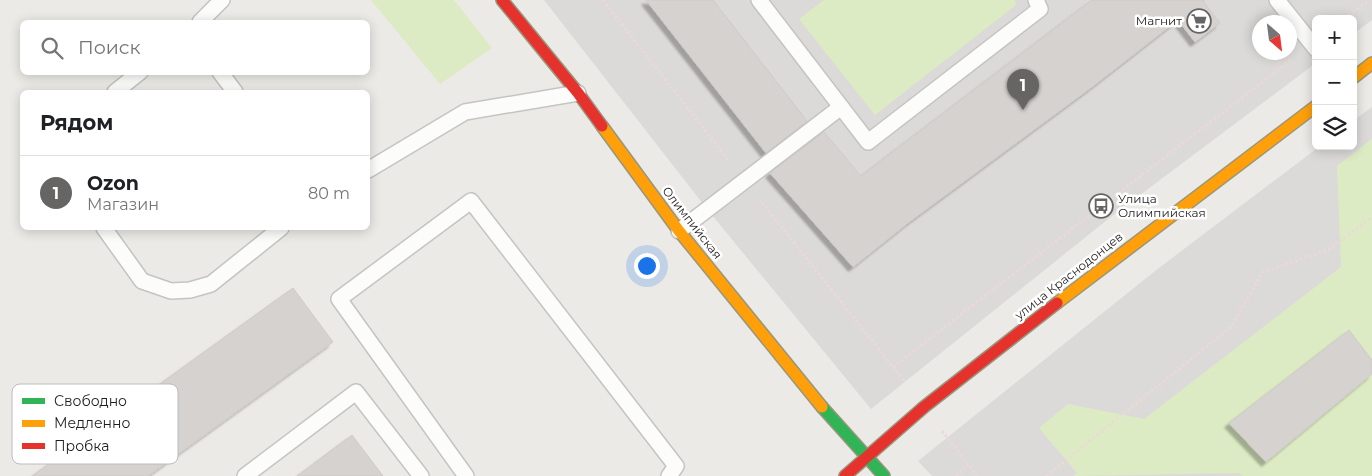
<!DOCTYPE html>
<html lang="ru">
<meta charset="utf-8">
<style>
:root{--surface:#fff;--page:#f2f2f2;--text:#202124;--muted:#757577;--line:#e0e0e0;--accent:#666564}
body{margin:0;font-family:Montserrat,sans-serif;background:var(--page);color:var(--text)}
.controls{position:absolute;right:15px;top:15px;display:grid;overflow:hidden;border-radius:8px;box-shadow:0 2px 12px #0003}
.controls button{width:45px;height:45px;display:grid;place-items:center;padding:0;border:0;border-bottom:1px solid var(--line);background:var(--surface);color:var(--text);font:25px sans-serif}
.compass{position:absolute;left:1252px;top:15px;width:45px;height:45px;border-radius:50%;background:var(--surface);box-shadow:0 2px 12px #0003;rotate:152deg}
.you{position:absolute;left:646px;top:265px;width:18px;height:18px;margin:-12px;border:4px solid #fff;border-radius:50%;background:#1a73e8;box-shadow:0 0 0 8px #1a73e833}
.badge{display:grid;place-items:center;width:32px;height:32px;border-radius:50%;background:var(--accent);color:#fff;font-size:16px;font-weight:700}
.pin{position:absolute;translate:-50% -41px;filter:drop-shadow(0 1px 2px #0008)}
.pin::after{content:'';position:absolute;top:26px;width:18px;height:15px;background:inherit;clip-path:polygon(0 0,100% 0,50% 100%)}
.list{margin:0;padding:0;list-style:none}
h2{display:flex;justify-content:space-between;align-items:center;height:65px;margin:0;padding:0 20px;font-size:21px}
h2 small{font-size:16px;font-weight:400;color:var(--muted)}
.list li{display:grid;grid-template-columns:32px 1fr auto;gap:15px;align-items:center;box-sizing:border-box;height:75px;padding:0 20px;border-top:1px solid var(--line)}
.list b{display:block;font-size:19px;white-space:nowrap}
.list p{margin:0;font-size:16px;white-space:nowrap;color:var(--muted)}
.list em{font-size:16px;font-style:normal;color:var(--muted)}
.icon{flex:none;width:28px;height:28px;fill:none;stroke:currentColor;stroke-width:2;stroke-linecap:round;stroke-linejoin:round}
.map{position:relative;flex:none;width:1372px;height:476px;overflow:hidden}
.search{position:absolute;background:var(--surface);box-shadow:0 2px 12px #0003;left:20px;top:20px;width:350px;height:55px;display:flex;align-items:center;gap:12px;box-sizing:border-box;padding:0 18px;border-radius:8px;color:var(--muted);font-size:19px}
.panel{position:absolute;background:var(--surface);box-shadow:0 2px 12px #0003;left:20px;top:90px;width:350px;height:140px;border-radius:8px}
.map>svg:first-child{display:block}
.residential{fill:#dbdad8;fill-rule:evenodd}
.grass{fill:#dcebc3}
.building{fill:#d5d2cf;stroke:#cfcbc7;filter:url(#shadow)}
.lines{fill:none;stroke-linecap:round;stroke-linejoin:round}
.lane-casing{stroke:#c5c4c2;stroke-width:18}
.fast-casing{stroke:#97967e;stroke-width:14}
.slow-casing{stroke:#97967e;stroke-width:14}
.jam-casing{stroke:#97967e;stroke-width:14}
.path{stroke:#ebd9d8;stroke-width:3;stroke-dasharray:2.5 2.5;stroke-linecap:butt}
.lane{stroke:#fcfcfb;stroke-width:15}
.fast{stroke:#30b455;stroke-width:11}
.slow{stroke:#ff9f0a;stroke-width:11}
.jam{stroke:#e5322d;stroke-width:11}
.labels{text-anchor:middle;stroke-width:5;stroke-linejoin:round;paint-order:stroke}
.poi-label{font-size:12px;fill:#1e1e1e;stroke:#fff;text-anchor:end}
.street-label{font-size:12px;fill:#1e1e1e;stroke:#fff}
.key{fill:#fff;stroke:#bcbcbc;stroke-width:1}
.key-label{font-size:14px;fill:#1e1e1e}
</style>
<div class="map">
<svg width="1372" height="476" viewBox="0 0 1372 476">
<defs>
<filter id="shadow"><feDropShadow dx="-4.5" dy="4.5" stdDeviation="1" flood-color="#0004"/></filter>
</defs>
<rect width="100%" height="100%" fill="#eceae6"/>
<g class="residential">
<path d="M544,0H1372V20L1353,34V19H1316V63L1112,216L871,409L707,209ZM1260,22H1290V52H1260Z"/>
<path d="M1372,107V476H932L918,461L1155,271L1320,146H1353V121Z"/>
</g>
<g class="grass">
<path d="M371,0H454L492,48L440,84Z"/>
<path d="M824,0H1015L1016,5L875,115L799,19Z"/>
<path d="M1372,139V476H1242L1240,473L1073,476L1077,473L1039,428L1068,404L1144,419L1341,267L1337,166Z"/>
</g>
<g class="building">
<path d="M646,0H713L807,121L766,153Z"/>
<path d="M1092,0H1205L1203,1L1220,23L1195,42L1178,20L1092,87L908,223L853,267L770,173L824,132L861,176Z"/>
<path d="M293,288L333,342L148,476H32Z"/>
<path d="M1349,330L1372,360V374L1266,462L1229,423Z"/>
<path d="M352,435L383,476H297Z"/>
</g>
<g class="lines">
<g class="lane-casing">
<g id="lane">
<path d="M759,0L868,142L1040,9L1036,0"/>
<path d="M1277,0L1316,49"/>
<path d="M200,22L222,0"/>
<path d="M220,72L235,92"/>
<path d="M115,92L140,72"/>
<path d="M368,170L465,112L578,93"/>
<path d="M104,228L142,281L171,291L190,290L211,284L281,228"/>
<path d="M679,231L841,107"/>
<path d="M245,476L356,392L421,476"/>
<path d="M466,476L339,299L471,201L676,466L669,476"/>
</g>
</g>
<g class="fast-casing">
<path id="fast" d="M822,407L884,476"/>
</g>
<g class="slow-casing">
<g id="slow">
<path d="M1353,78L1372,63"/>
<path d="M602,126L679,231L822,407"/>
<path d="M1057,303L1316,106"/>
</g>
</g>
<g class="jam-casing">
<g id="jam">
<path d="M502,0L578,93L602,126"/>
<path d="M845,476L924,407L1057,303"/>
</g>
</g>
<g class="path">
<path d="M603,0L729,161"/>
<path d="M1345,19L1369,0"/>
<path d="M759,199L905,382"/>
<path d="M893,367L1292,59"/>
<path d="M942,431L977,476"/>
<path d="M956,476L968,466"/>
<path d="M1046,476L1231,327L1263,272L1330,249L1372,217"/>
</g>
<use href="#lane" class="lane"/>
<use href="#fast" class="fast"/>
<use href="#slow" class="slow"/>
<use href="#jam" class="jam"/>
</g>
<defs>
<g id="supermarket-ring" transform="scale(1.25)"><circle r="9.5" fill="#fff" stroke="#666564" stroke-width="1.5"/><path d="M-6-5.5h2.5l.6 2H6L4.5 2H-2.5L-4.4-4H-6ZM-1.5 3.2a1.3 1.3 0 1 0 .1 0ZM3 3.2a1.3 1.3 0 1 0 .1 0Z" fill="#666564"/></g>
<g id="bus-ring" transform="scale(1.25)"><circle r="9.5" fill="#fff" stroke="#666564" stroke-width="1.5"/><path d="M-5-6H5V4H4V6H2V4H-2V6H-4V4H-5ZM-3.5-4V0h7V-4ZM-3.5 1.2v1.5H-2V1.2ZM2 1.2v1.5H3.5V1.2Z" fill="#666564"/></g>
</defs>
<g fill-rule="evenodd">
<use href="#supermarket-ring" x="1199" y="21"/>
<use href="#bus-ring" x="1101" y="206"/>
</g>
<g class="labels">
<g class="poi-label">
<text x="1182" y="25">Магнит</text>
<text x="1118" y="203" text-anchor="start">Улица<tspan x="1118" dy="14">Олимпийская</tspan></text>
</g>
<g class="street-label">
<text transform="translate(692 223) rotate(52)" y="4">Олимпийская</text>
<text transform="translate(1069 276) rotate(-38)" y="4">улица Краснодонцев</text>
</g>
</g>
<rect x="12" y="384" width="166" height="80" rx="8" class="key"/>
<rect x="22" y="398" width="23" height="6" fill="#30b455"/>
<rect x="22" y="420" width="23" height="7" fill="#ff9f0a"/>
<rect x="22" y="443" width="23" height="6" fill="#e5322d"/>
<g class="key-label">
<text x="54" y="406">Свободно</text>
<text x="54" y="428">Медленно</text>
<text x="54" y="451">Пробка</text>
</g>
</svg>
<div class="controls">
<button>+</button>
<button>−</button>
<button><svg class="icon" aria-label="layers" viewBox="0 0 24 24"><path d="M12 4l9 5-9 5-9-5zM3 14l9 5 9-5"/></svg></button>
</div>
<svg class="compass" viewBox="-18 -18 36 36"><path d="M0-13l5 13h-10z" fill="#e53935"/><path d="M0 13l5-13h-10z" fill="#757577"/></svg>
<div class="you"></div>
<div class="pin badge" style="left:1023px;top:110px">1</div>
<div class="search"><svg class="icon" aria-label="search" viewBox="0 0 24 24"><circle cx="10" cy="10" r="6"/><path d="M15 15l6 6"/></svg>Поиск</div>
<section class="panel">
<h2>Рядом<small></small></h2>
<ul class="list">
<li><span class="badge">1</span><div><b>Ozon</b><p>Магазин</p></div><em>80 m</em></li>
</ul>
</section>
</div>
